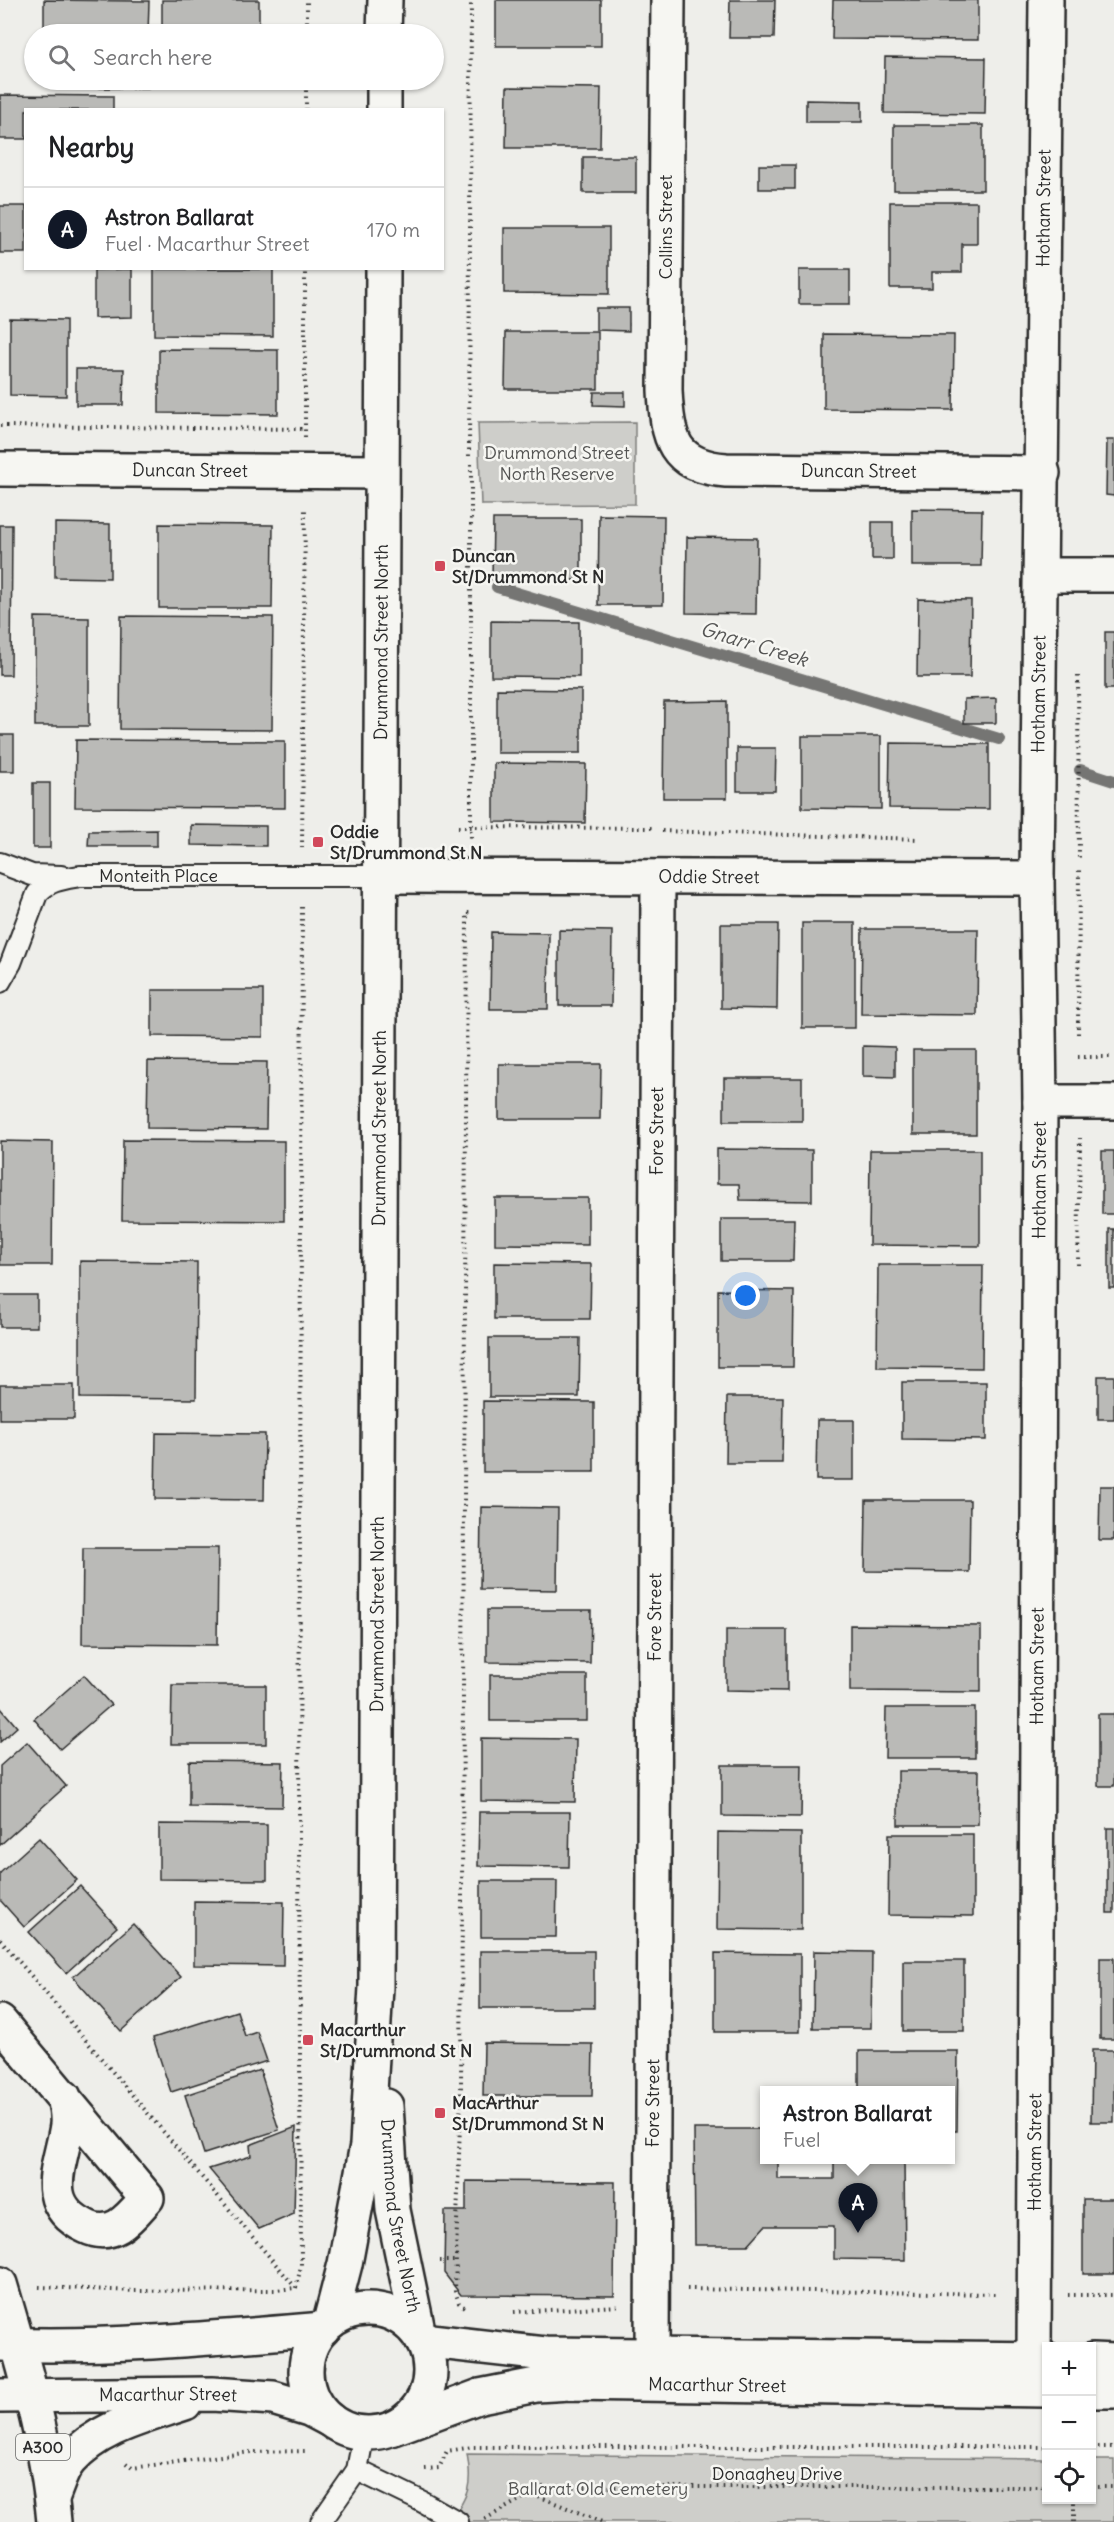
<!DOCTYPE html>
<meta charset="utf-8">
<style>
:root{--surface:#fff;--page:#f2f2f2;--text:#202124;--muted:#757577;--line:#e0e0e0;--accent:#111827}
body{margin:0;font-family:Delius,sans-serif;background:var(--page);color:var(--text)}
.controls{position:absolute;right:18px;bottom:18px;display:grid;overflow:hidden;border-radius:0px;box-shadow:0 2px 4px #0004}
.controls button{width:54px;height:54px;display:grid;place-items:center;padding:0;border:0;border-bottom:2px solid var(--line);background:var(--surface);color:var(--text);font:30px sans-serif}
.you{position:absolute;left:746px;top:1296px;width:21px;height:21px;margin:-15px;border:4px solid #fff;border-radius:50%;background:#1a73e8;box-shadow:0 0 0 9px #1a73e833}
.badge{display:grid;place-items:center;width:39px;height:39px;border-radius:50%;background:var(--accent);color:#fff;font-size:20px;font-weight:700}
.pin{position:absolute;translate:-50% -50px;filter:drop-shadow(0 2px 3px #0008)}
.pin::after{content:'';position:absolute;top:32px;width:21px;height:18px;background:inherit;clip-path:polygon(0 0,100% 0,50% 100%)}
.popup{position:absolute;left:760px;top:2086px;width:195px;height:78px;box-sizing:border-box;display:grid;place-content:center;border-radius:0px;background:var(--surface);filter:drop-shadow(0 2px 4px #0005);font-size:20px;white-space:nowrap;color:var(--muted)}
.popup b{font-size:22px;color:var(--text)}
.popup::after{content:'';position:absolute;left:50%;top:100%;margin-left:-12px;border:12px solid transparent;border-top-color:var(--surface)}
.list{margin:0;padding:0;list-style:none}
h2{display:flex;justify-content:space-between;align-items:center;height:78px;margin:0;padding:0 24px;font-size:26px}
h2 small{font-size:20px;font-weight:400;color:var(--muted)}
.list li{display:grid;grid-template-columns:39px 1fr auto;gap:18px;align-items:center;box-sizing:border-box;height:84px;padding:0 24px;border-top:2px solid var(--line)}
.list b{display:block;font-size:22px;white-space:nowrap}
.list p{margin:0;font-size:20px;white-space:nowrap;color:var(--muted)}
.list em{font-size:20px;font-style:normal;color:var(--muted)}
.icon{flex:none;width:33px;height:33px;fill:none;stroke:currentColor;stroke-width:2;stroke-linecap:round;stroke-linejoin:round}
.map{position:relative;flex:none;width:1114px;height:2522px;overflow:hidden}
.search{position:absolute;background:var(--surface);box-shadow:0 2px 4px #0004;left:24px;top:24px;width:420px;height:66px;display:flex;align-items:center;gap:15px;box-sizing:border-box;padding:0 21px;border-radius:33px;color:var(--muted);font-size:22px}
.panel{position:absolute;background:var(--surface);box-shadow:0 2px 4px #0004;left:24px;top:108px;width:420px;height:162px;border-radius:0px}
.map>svg:first-child{display:block}
.green{fill:#cececa;stroke:#7c7c7a;stroke-width:1.5}
.lines{fill:none;stroke-linecap:round;stroke-linejoin:round}
.stream{stroke:#757573;stroke-width:12}
.building{fill:#babab7;stroke:#2b2b2b;stroke-width:1.5}
.service-casing{stroke:#2b2b2b;stroke-width:24}
.minor-casing{stroke:#2b2b2b;stroke-width:38}
.secondary-casing{stroke:#2b2b2b;stroke-width:38}
.trunk-casing{stroke:#2b2b2b;stroke-width:38}
.path{stroke:#2b2b2b;stroke-width:4;stroke-dasharray:1.5 4.5;stroke-linecap:butt}
.service{stroke:#f6f6f2;stroke-width:20}
.minor{stroke:#f6f6f2;stroke-width:33}
.secondary{stroke:#f6f6f2;stroke-width:33}
.trunk{stroke:#f6f6f2;stroke-width:33}
.poi-dot{fill:#d1495b;stroke:#f6f6f2;stroke-width:2}
.labels{text-anchor:middle;stroke-width:5;stroke-linejoin:round;paint-order:stroke}
.shield{fill:#f6f6f2;stroke:#686867;stroke-width:1.5}
.shield-label{font-size:16px;font-weight:bold;fill:#2b2b2b}
.street-label{font-size:18px;fill:#2b2b2b;stroke:#f6f6f2}
.park-label{font-size:18px;fill:#545453;stroke:#f6f6f2}
.poi-label{font-size:18px;font-weight:bold;fill:#2b2b2b;stroke:#f6f6f2;text-anchor:start}
.water-label{font-size:20px;font-style:italic;fill:#565655;stroke:#f6f6f2}
</style>
<div class="map">
<svg width="1114" height="2522" viewBox="0 0 1114 2522">
<rect width="100%" height="100%" fill="#eeeeea"/>
<filter id="ink" filterUnits="userSpaceOnUse"><feTurbulence type="fractalNoise" baseFrequency=".0167" numOctaves="2"/><feDisplacementMap in="SourceGraphic" scale="12" xChannelSelector="R" yChannelSelector="G"/><feConvolveMatrix kernelMatrix="1 2 1 2 8 2 1 2 1" color-interpolation-filters="sRGB"/></filter>
<g filter="url(#ink)">
<g class="green">
<path d="M635,422V504L481,505L478,423Z"/>
<path d="M467,2454L1046,2459V2500H1092V2460H1114V2522H450C468,2496 473,2486 467,2454Z"/>
</g>
<g class="lines">
<g class="stream">
<path d="M497,587L999,739"/>
<path d="M1080,770L1114,781"/>
</g>
</g>
<g class="building">
<path d="M44,0L149,1L148,34H44Z"/>
<rect x="162" y="0" width="97" height="34"/>
<rect x="496" y="0" width="105" height="46"/>
<path d="M730,0H775L774,38H729Z"/>
<path d="M833,0H978V40L832,39Z"/>
<path d="M885,57L986,58L985,114L884,113Z"/>
<rect x="100" y="80" width="48" height="8"/>
<path d="M507,87L601,88L600,148H506Z"/>
<path d="M0,95L113,96V110H26V139H0Z"/>
<path d="M806,100L862,101V122H806Z"/>
<rect x="894" y="125" width="89" height="65"/>
<rect x="583" y="157" width="53" height="36"/>
<rect x="759" y="165" width="36" height="24"/>
<path d="M890,202H977V244H962V272H932V288H890Z"/>
<rect x="0" y="206" width="26" height="47"/>
<path d="M504,228H609V294L504,293Z"/>
<path d="M132,269V317L94,318V270Z"/>
<path d="M154,269H273V336L154,335Z"/>
<rect x="799" y="270" width="51" height="34"/>
<path d="M596,308H629V331L596,330Z"/>
<path d="M10,319L66,320V396L10,395Z"/>
<path d="M506,332H598V389H505Z"/>
<path d="M824,334L954,335L953,410L824,409Z"/>
<path d="M159,349L278,350V414L159,413Z"/>
<path d="M76,369H124L123,405H76Z"/>
<path d="M594,392H625V406L593,405Z"/>
<path d="M1107,440H1114V496L1106,495Z"/>
<path d="M912,509L982,510L981,566H912Z"/>
<path d="M599,515L664,516L663,605H598Z"/>
<path d="M493,519H581V580H492Z"/>
<rect x="872" y="522" width="21" height="37"/>
<path d="M55,523L110,524V578L55,577Z"/>
<path d="M159,524L273,525L272,608H159Z"/>
<path d="M0,525H12L11,675H0Z"/>
<path d="M687,537L757,538L756,614L686,613Z"/>
<path d="M918,599L971,600L970,677H917Z"/>
<path d="M121,616L273,617L272,730L120,729Z"/>
<path d="M35,617L89,618V726H35Z"/>
<path d="M491,621L579,622V677L491,676Z"/>
<rect x="1105" y="632" width="9" height="57"/>
<path d="M497,689L581,690V753H497Z"/>
<path d="M996,698V723H964V699Z"/>
<path d="M727,701V798H663L664,702Z"/>
<rect x="0" y="735" width="14" height="36"/>
<path d="M802,736H881V809L802,808Z"/>
<path d="M76,740L285,741V808L75,807Z"/>
<path d="M890,743L989,744V809L889,808Z"/>
<path d="M737,748H776L775,791H737Z"/>
<path d="M494,763L586,764L585,823L494,822Z"/>
<rect x="33" y="783" width="17" height="65"/>
<path d="M191,825L266,826V846L191,845Z"/>
<path d="M157,830V846H88L89,831Z"/>
<rect x="802" y="923" width="53" height="105"/>
<path d="M721,924H778L777,1009L721,1008Z"/>
<path d="M862,929H978L977,1015L861,1014Z"/>
<path d="M559,930L612,931L611,1006H559Z"/>
<path d="M491,932L549,933L548,1009H490Z"/>
<path d="M152,990H263V1037L152,1036Z"/>
<path d="M863,1046L895,1047V1077L863,1076Z"/>
<rect x="913" y="1050" width="63" height="84"/>
<path d="M148,1061L267,1062L266,1129L147,1128Z"/>
<path d="M499,1064H601L600,1119H499Z"/>
<rect x="724" y="1078" width="78" height="43"/>
<path d="M123,1140L284,1141V1221L122,1220Z"/>
<path d="M0,1141L53,1142L52,1265H0Z"/>
<path d="M717,1149L812,1150V1201L740,1200L739,1184H717Z"/>
<path d="M870,1150H980V1246L869,1245Z"/>
<rect x="1102" y="1151" width="12" height="63"/>
<path d="M495,1198H588V1245L495,1244Z"/>
<path d="M721,1219H794L793,1261H721Z"/>
<rect x="1109" y="1229" width="5" height="59"/>
<path d="M80,1261L197,1262L196,1399L80,1398Z"/>
<path d="M494,1263L591,1264L590,1319H494Z"/>
<path d="M878,1265H983L982,1368L877,1367Z"/>
<path d="M718,1290L794,1291L793,1367H718Z"/>
<rect x="0" y="1295" width="37" height="32"/>
<path d="M489,1338H580L579,1397H489Z"/>
<rect x="1098" y="1376" width="16" height="43"/>
<path d="M902,1382H986V1440L902,1439Z"/>
<rect x="0" y="1385" width="74" height="34"/>
<path d="M727,1397H783L782,1463H726Z"/>
<path d="M483,1401L594,1402V1472H483Z"/>
<path d="M817,1420H854V1480H816Z"/>
<path d="M156,1433L265,1434L264,1500L155,1499Z"/>
<path d="M1100,1486H1114V1540H1099Z"/>
<path d="M866,1500H970L969,1572L865,1571Z"/>
<path d="M481,1507L558,1508L557,1590L480,1589Z"/>
<path d="M83,1548H218L217,1645L82,1644Z"/>
<path d="M487,1610H591L590,1663L487,1662Z"/>
<path d="M850,1625L981,1626V1692L850,1691Z"/>
<path d="M726,1630H787V1691L726,1690Z"/>
<path d="M84,1675L111,1705L60,1749L34,1719Z"/>
<rect x="490" y="1675" width="97" height="46"/>
<path d="M172,1685H266V1744H171Z"/>
<path d="M0,1707L17,1727L0,1742Z"/>
<path d="M886,1708H975V1758H885Z"/>
<rect x="1098" y="1714" width="16" height="72"/>
<path d="M481,1738L576,1739L575,1802L481,1801Z"/>
<path d="M27,1742L66,1786L0,1845V1766Z"/>
<path d="M189,1761L283,1762L282,1807L189,1806Z"/>
<path d="M722,1765H802L801,1817L722,1816Z"/>
<path d="M898,1771H979L978,1825H898Z"/>
<path d="M479,1812H570L569,1867L478,1866Z"/>
<path d="M159,1824L267,1825V1880L159,1879Z"/>
<rect x="1107" y="1828" width="7" height="85"/>
<path d="M718,1832L801,1833V1930L717,1929Z"/>
<path d="M889,1834H973V1916L888,1915Z"/>
<path d="M39,1838L77,1880L24,1927L0,1900V1873Z"/>
<path d="M481,1881H557L556,1937H481Z"/>
<path d="M80,1886L117,1927L66,1973L29,1932Z"/>
<path d="M194,1901L284,1902L283,1966L194,1965Z"/>
<path d="M133,1924L181,1977L121,2031L73,1977Z"/>
<rect x="480" y="1951" width="114" height="57"/>
<path d="M814,1951L872,1952L871,2028H813Z"/>
<path d="M715,1953L800,1954V2032H715Z"/>
<rect x="1100" y="1958" width="14" height="81"/>
<rect x="903" y="1961" width="61" height="70"/>
<path d="M237,2011L245,2036L257,2032L267,2061L171,2092L153,2038Z"/>
<path d="M484,2043L593,2044L592,2096H483Z"/>
<path d="M1092,2050H1114V2122H1091Z"/>
<path d="M859,2051H958L957,2131H951V2090H859Z"/>
<path d="M260,2070L279,2130L204,2154L185,2095Z"/>
<path d="M296,2127L294,2214L259,2229L209,2169L251,2156L250,2145Z"/>
<path d="M694,2129H765V2160H778V2179H834V2160H904L905,2260L834,2259V2226H765L748,2245H695Z"/>
<path d="M466,2181L615,2182L614,2296L461,2295L444,2273L445,2211H466Z"/>
<rect x="1083" y="2199" width="31" height="75"/>
</g>
<g class="lines">
<g class="service-casing">
<g id="service">
<path d="M0,863L32,875L61,876"/>
<path id="s1" d="M0,982L11,963L37,894C49,880 63,879 80,876H382"/>
<path d="M357,2470L421,2501L458,2522"/>
<path d="M321,2522L357,2470L364,2433"/>
</g>
</g>
<g class="minor-casing">
<g id="minor">
<path id="s2" d="M668,0L665,390C667,438 673,466 726,470L1043,473"/>
<path id="s3" d="M0,469L381,472"/>
<path d="M1041,575H1114"/>
<path id="s4" d="M382,876L1037,878"/>
<path d="M1040,1102H1114"/>
<path d="M0,2022L147,2198C131,2216 114,2240 87,2227C37,2204 62,2163 67,2125C68,2115 66,2106 64,2097"/>
<path id="s5" d="M652,2355L658,878"/>
<path id="s6" d="M1034,2359L1040,1102L1037,878L1046,0"/>
</g>
</g>
<g class="secondary-casing">
<g id="secondary">
<path d="M384,34L385,0"/>
<path d="M384,110V80"/>
<path id="s7" d="M386,2106L393,2210L419,2335"/>
<circle cx="368" cy="2371" r="62"/>
<path id="s8" d="M330,2322L345,2264L367,2145L376,1987L383,268"/>
<path d="M422,2340L545,2354L1046,2359"/>
<path d="M0,2344C108,2348 216,2338 323,2329"/>
<path d="M1092,2360L1114,2361"/>
<path d="M1092,2391H1114"/>
<path id="s9" d="M0,2396L212,2394L273,2398L309,2409L330,2420"/>
<path id="s10" d="M394,2428L480,2396L536,2385L570,2383L1046,2390"/>
<path d="M52,2498C57,2487 61,2470 70,2460C99,2427 144,2417 185,2403"/>
</g>
</g>
<g class="trunk-casing">
<path id="trunk" d="M0,2284C23,2362 47,2441 54,2522"/>
</g>
<g class="path">
<path d="M307,34V0"/>
<path d="M306,110V80"/>
<path d="M0,426L305,429"/>
<path d="M305,437V268"/>
<path d="M469,456L471,0"/>
<path d="M471,464V841"/>
<path d="M1078,676L1079,861"/>
<path d="M458,827L656,828"/>
<path d="M662,831L919,839"/>
<path d="M302,848L305,507"/>
<path d="M1078,1034L1079,870"/>
<path d="M1078,1057H1114"/>
<path d="M1078,1265L1080,1138"/>
<path d="M0,1939L295,2287"/>
<path d="M440,2261H456"/>
<path d="M39,2287L134,2291L276,2290L295,2288"/>
<path d="M296,2288L301,2266L299,1838L302,906"/>
<path d="M687,2289L998,2294"/>
<path d="M1068,2295H1114"/>
<path d="M464,2307L459,2303L455,2291L461,2088L467,913H470"/>
<path d="M514,2312L618,2306"/>
<path d="M1092,2447H1114"/>
<path d="M126,2463L132,2468L251,2452L307,2451"/>
<path d="M425,2469L439,2468L447,2451L473,2447H1046"/>
<path d="M1092,2487H1114"/>
<path d="M533,2494L602,2522"/>
<path d="M485,2519L543,2487H1046"/>
<path d="M1074,2522V2500"/>
</g>
<use href="#service" class="service"/>
<use href="#minor" class="minor"/>
<use href="#secondary" class="secondary"/>
<use href="#trunk" class="trunk"/>
</g>
</g>
<g class="poi-dot">
<rect x="434" y="560" width="12" height="12" rx="3"/>
<rect x="312" y="836" width="12" height="12" rx="3"/>
<rect x="302" y="2034" width="12" height="12" rx="3"/>
<rect x="434" y="2107" width="12" height="12" rx="3"/>
</g>
<g class="labels">
<rect class="shield" x="16" y="2434" width="54" height="26" rx="4.5"/>
<g class="shield-label">
<text x="43" y="2453">A300</text>
</g>
<g class="street-label">
<text dy="6" stroke="none"><textPath href="#s6" startOffset="2151">Hotham Street</textPath></text>
<text transform="translate(666 227) rotate(-90)" y="6">Collins Street</text>
<text dy="6" stroke="none"><textPath href="#s3" startOffset="190">Duncan Street</textPath></text>
<text dy="6" stroke="none"><textPath href="#s2" startOffset="638">Duncan Street</textPath></text>
<text dy="6" stroke="none"><textPath href="#s8" startOffset="1684">Drummond Street North</textPath></text>
<text dy="6" stroke="none"><textPath href="#s6" startOffset="1665">Hotham Street</textPath></text>
<text dy="6" stroke="none"><textPath href="#s1" startOffset="222">Monteith Place</textPath></text>
<text dy="6" stroke="none"><textPath href="#s4" startOffset="327">Oddie Street</textPath></text>
<text dy="6" stroke="none"><textPath href="#s8" startOffset="1198">Drummond Street North</textPath></text>
<text dy="6" stroke="none"><textPath href="#s5" startOffset="1224">Fore Street</textPath></text>
<text dy="6" stroke="none"><textPath href="#s6" startOffset="1179">Hotham Street</textPath></text>
<text dy="6" stroke="none"><textPath href="#s8" startOffset="712">Drummond Street North</textPath></text>
<text dy="6" stroke="none"><textPath href="#s5" startOffset="738">Fore Street</textPath></text>
<text dy="6" stroke="none"><textPath href="#s6" startOffset="693">Hotham Street</textPath></text>
<text dy="6" stroke="none"><textPath href="#s5" startOffset="252">Fore Street</textPath></text>
<text dy="6" stroke="none"><textPath href="#s6" startOffset="207">Hotham Street</textPath></text>
<text dy="6" stroke="none"><textPath href="#s7" startOffset="111">Drummond Street North</textPath></text>
<text dy="6" stroke="none"><textPath href="#s10" startOffset="330">Macarthur Street</textPath></text>
<text dy="6" stroke="none"><textPath href="#s9" startOffset="168">Macarthur Street</textPath></text>
<text x="777" y="2480">Donaghey Drive</text>
</g>
<g class="park-label">
<text x="557" y="459">Drummond Street<tspan x="557" dy="21">North Reserve</tspan></text>
<text x="598" y="2495">Ballarat Old Cemetery</text>
</g>
<g class="poi-label">
<text x="452" y="562">Duncan<tspan x="452" dy="21">St/Drummond St N</tspan></text>
<text x="330" y="838">Oddie<tspan x="330" dy="21">St/Drummond St N</tspan></text>
<text x="320" y="2036">Macarthur<tspan x="320" dy="21">St/Drummond St N</tspan></text>
<text x="452" y="2109">MacArthur<tspan x="452" dy="21">St/Drummond St N</tspan></text>
</g>
<g class="water-label">
<text transform="translate(754 644) rotate(17)" y="7">Gnarr Creek</text>
</g>
</g>
</svg>
<div class="controls">
<button>+</button>
<button>−</button>
<button><svg class="icon" aria-label="locate" viewBox="0 0 24 24"><circle cx="12" cy="12" r="6"/><path d="M12 2v4M12 18v4M2 12h4M18 12h4"/></svg></button>
</div>
<div class="you"></div>
<div class="pin badge" style="left:858px;top:2233px">A</div>
<div class="popup"><b>Astron Ballarat</b>Fuel</div>
<div class="search"><svg class="icon" aria-label="search" viewBox="0 0 24 24"><circle cx="10" cy="10" r="6"/><path d="M15 15l6 6"/></svg>Search here</div>
<section class="panel">
<h2>Nearby<small></small></h2>
<ul class="list">
<li><span class="badge">A</span><div><b>Astron Ballarat</b><p>Fuel · Macarthur Street</p></div><em>170 m</em></li>
</ul>
</section>
</div>
